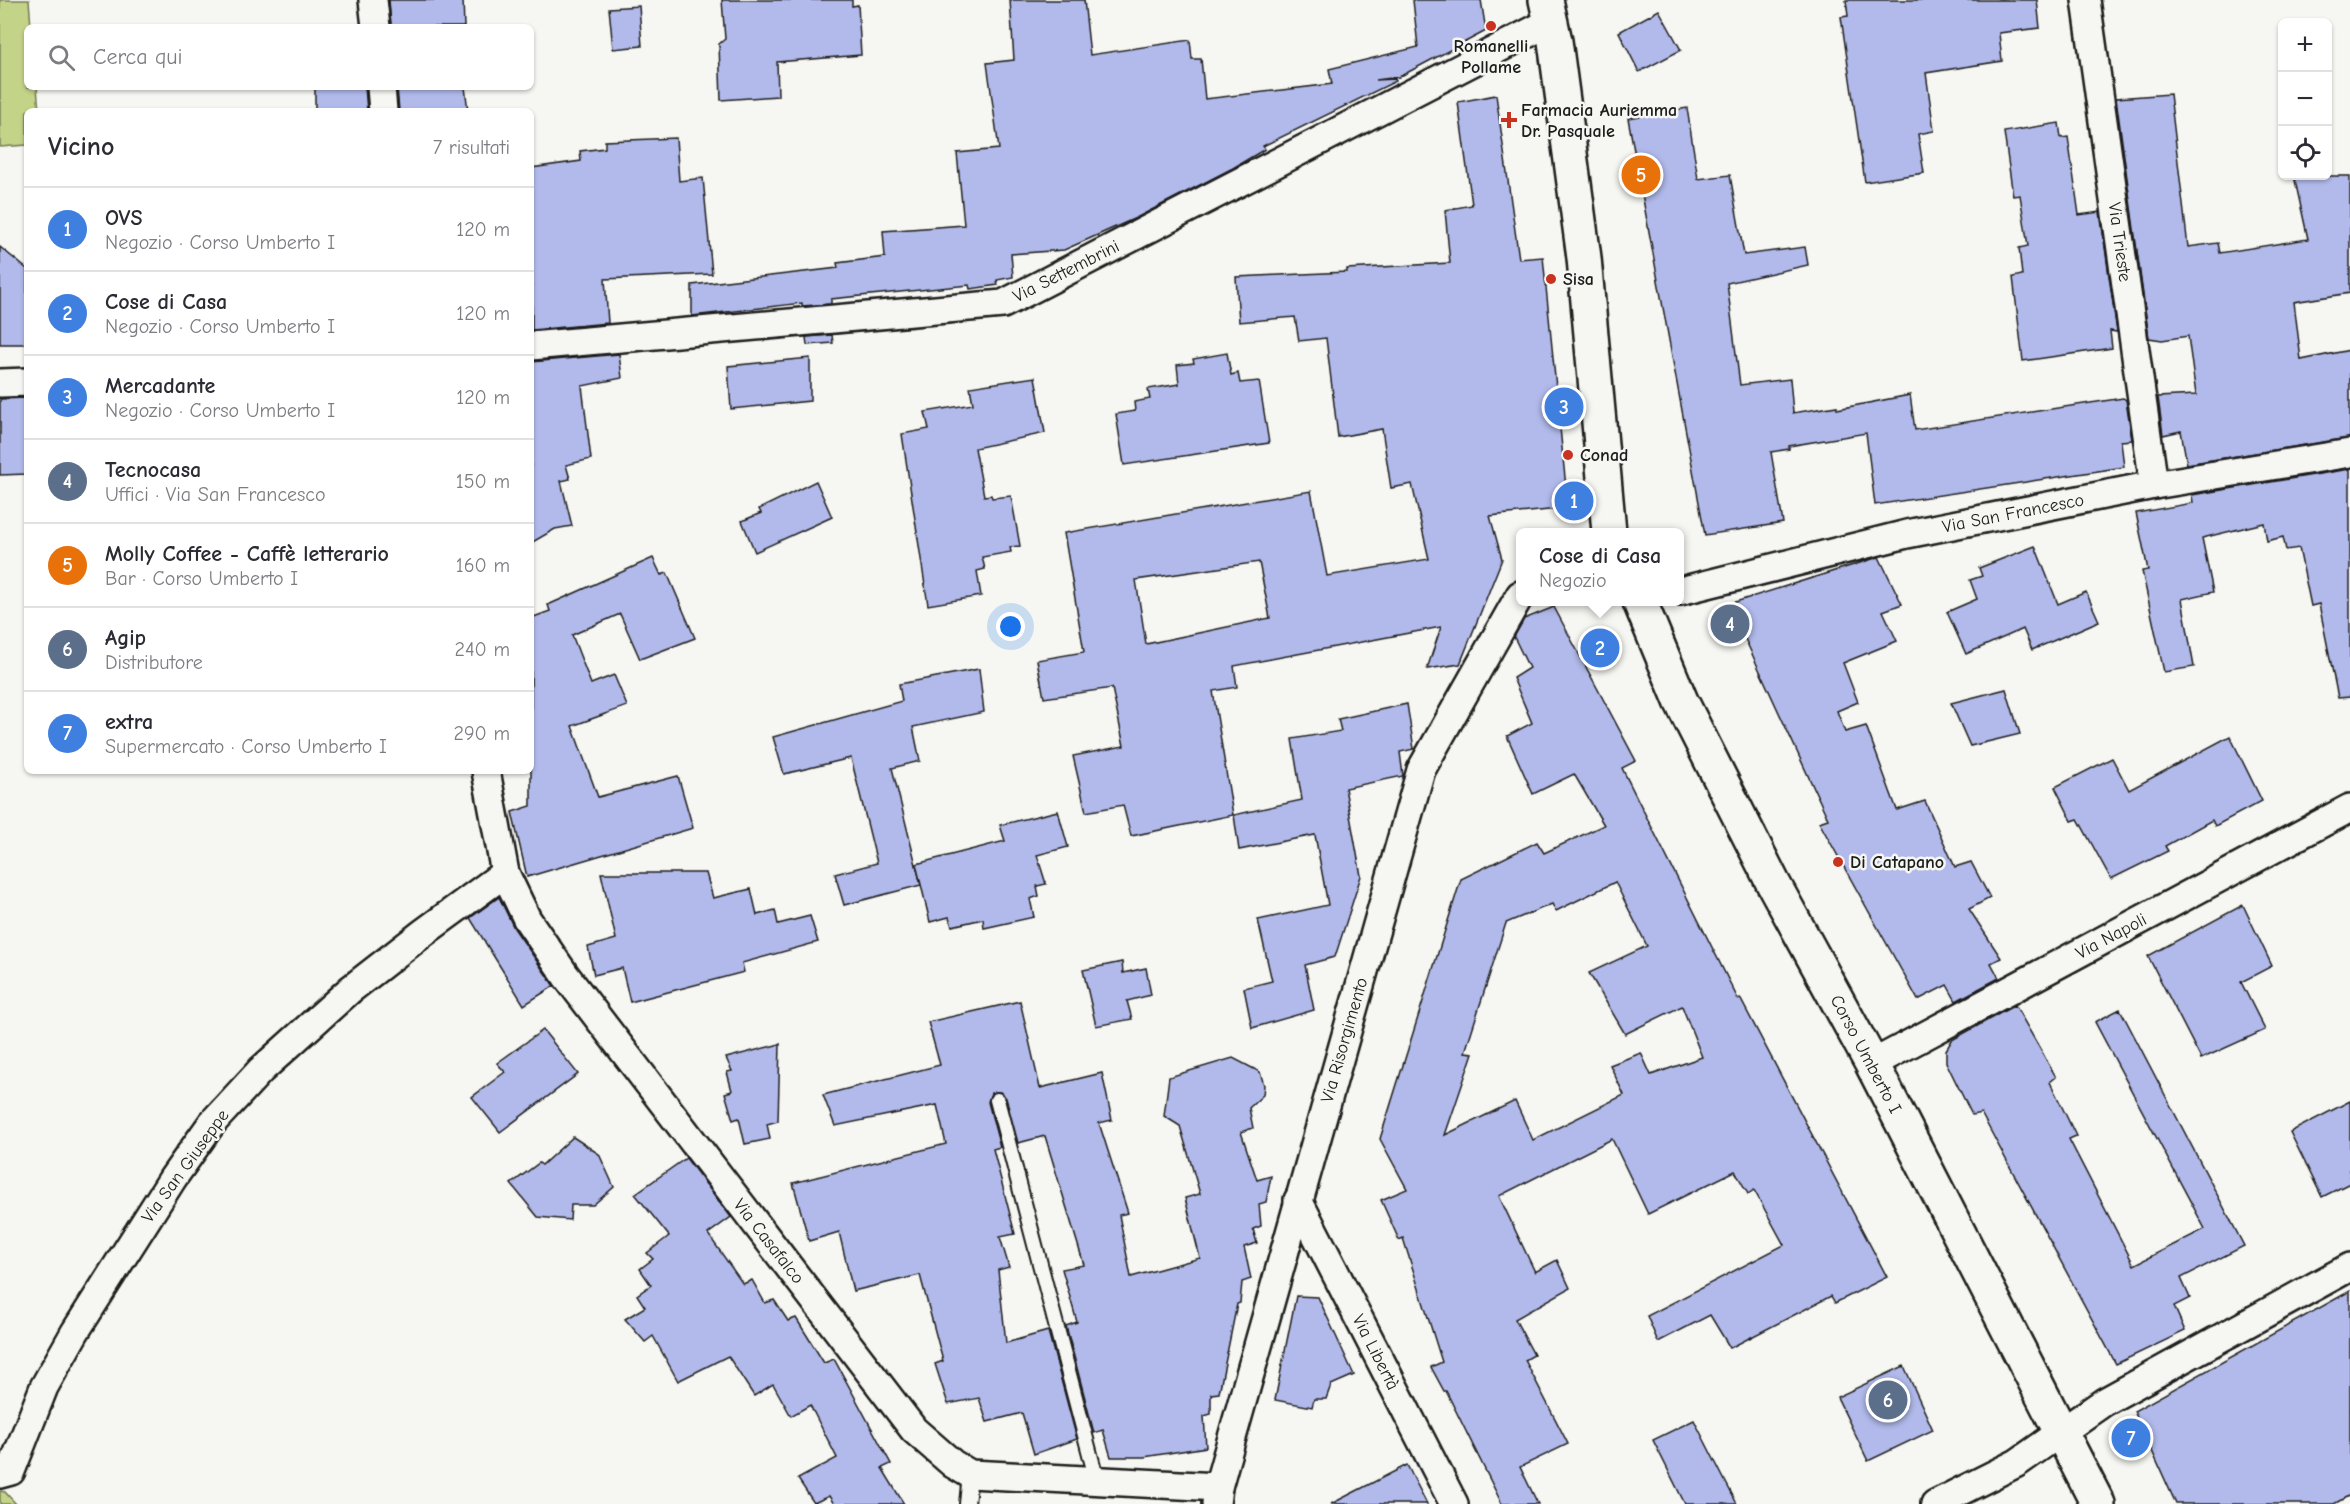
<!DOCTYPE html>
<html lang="it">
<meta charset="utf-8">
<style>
:root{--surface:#fff;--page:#f7f7f7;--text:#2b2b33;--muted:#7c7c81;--line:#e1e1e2;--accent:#c8321e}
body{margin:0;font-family:"Comic Neue",sans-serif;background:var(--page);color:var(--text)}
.controls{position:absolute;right:18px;top:18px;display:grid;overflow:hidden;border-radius:9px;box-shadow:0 2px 4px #0004}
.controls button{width:54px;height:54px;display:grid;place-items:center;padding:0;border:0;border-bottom:2px solid var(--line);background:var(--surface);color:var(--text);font:30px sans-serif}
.you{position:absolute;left:1011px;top:627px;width:21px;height:21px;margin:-15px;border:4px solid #fff;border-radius:50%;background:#1a73e8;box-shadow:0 0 0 9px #1a73e833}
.badge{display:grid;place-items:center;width:39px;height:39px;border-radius:50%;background:var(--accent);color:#fff;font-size:20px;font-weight:700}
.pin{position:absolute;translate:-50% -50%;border:3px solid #fff;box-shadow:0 2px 6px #0006}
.popup{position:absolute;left:1516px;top:528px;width:168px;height:78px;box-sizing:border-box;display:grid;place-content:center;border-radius:9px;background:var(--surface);filter:drop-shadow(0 2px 4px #0005);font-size:20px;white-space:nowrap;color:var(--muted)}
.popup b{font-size:22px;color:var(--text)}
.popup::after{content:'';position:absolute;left:50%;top:100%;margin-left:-12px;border:12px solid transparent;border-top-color:var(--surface)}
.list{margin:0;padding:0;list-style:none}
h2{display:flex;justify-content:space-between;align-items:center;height:78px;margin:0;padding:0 24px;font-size:26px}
h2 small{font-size:20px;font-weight:400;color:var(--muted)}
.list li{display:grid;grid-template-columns:39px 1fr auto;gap:18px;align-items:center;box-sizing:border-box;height:84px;padding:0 24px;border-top:2px solid var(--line)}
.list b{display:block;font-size:22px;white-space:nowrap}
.list p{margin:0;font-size:20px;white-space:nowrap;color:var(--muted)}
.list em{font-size:20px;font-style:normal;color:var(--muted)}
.icon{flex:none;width:33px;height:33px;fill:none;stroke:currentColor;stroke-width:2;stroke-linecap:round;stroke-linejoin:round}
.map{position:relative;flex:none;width:2350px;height:1504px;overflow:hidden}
.search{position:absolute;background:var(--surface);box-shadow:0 2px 4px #0004;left:24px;top:24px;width:510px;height:66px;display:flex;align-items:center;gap:15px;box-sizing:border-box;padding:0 21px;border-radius:9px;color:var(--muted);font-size:22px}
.panel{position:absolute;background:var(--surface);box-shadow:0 2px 4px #0004;left:24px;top:108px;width:510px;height:666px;border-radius:9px}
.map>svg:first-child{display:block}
.green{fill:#c3d388;stroke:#707852;stroke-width:1.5}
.building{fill:#b1baeb;stroke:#1c1c1c;stroke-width:1.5;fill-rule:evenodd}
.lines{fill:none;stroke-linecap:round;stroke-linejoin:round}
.lane-casing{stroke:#1c1c1c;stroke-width:18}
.street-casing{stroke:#1c1c1c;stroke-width:32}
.secondary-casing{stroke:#1c1c1c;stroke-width:38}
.lane{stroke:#f6f6f2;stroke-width:14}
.street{stroke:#f6f6f2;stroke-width:27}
.secondary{stroke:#f6f6f2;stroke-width:33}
.poi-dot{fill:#c8321e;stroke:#f6f6f2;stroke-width:2}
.labels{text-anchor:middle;stroke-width:5;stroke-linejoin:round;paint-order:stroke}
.poi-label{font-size:18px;font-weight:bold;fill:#1c1c1c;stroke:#f6f6f2;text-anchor:start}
.street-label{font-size:18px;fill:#1c1c1c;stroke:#f6f6f2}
</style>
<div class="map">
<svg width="2350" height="1504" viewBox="0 0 2350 1504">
<rect width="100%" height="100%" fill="#f6f6f2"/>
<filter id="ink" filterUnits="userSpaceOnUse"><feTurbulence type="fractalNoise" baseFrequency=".0167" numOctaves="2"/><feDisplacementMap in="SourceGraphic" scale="12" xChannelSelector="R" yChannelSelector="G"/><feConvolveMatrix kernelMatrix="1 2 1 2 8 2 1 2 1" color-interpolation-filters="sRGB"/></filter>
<g filter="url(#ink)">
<g class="green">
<path d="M0,0H29L31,27H27V87H37L39,111H27V145L0,147Z"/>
<path d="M0,1491L5,1492L16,1504H0Z"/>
</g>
<g class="building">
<path d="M389,0H463L464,27H391Z"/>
<path d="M722,0H852V6L858,5L861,55L777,62L778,96L721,100L719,44L725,39Z"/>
<path d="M1010,0H1084L1090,55L1190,40L1192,59H1201L1205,99L1332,84L1329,69L1418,47L1413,0H1481L1486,31L1399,77L1376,80L1395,79L1396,81L1263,146L1265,149L1233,168L1138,217L1064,250L1011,254L1013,277L997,280L998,285L970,289L969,285L831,299V304L802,306V303L692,316V285L838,268L837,263L885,257L883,231L964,225L957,153L999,149L987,63L1014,60Z"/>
<path d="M1846,0H2037L2040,28L1999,33L2002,61L1926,73L1934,131L1918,134L1924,173L1865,182L1841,17L1848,16Z"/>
<path d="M639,6L642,46L613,49L609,8Z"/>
<path d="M1659,10L1681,50L1639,72L1619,32Z"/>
<path d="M315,87H365L367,111H315Z"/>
<path d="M397,87H465L468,111H399Z"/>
<path d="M2170,94L2188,247L2218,243L2220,253L2308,239L2294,176H2350V293L2294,302L2301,360L2350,350V438L2187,464L2181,431L2163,435L2158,397L2196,395L2188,336L2162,340L2149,338L2116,98Z"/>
<path d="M1496,95L1519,259L1543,257L1568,508L1490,516L1502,559L1460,664L1427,669L1441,627L1234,666L1237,687L1213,691L1233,815L1131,836L1123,805L1086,812L1073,756L1124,746L1112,688L1044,698L1037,660L1084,652L1064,533L1311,491L1327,576L1429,559L1412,484L1391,488L1382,429L1338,437L1326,338L1299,341L1295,317L1239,322L1236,277L1347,272V269L1450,263L1445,210L1472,205L1458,102ZM1259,562L1270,618L1146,644L1136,580Z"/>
<path d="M1687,108L1698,179L1730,175L1744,255L1805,247L1808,265L1727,283L1740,385L1790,379L1793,413L1837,406V409L1910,395L1915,430L2123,398L2126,400L2132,440L2121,441L2124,467L1875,505L1866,433L1789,446V449L1771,452L1783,523L1705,535L1628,118Z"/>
<path d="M2059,123L2061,138L2068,137L2079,215L2100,212L2117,332L2110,331L2112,348L2023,361L2013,277L2022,275L2019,248L2028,246L2020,195L2013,196L2004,132Z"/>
<path d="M676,138L679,181L703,178L712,274L605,279L608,323L532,330L531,168L581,161L580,151L605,148V141Z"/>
<path d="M0,247L27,269V344H0Z"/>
<path d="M832,335L833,343L807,345L806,337Z"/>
<path d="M1227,353L1231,375L1238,373L1240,383L1259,381L1269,443L1124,465L1116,414L1135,411L1134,402L1150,399L1148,389L1179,384L1177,365L1194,363L1193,359Z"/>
<path d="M619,354L622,378L582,386L591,459L566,465L570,479L561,481L572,526L555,529L531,543V362Z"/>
<path d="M810,358V401L731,409L728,366Z"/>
<path d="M1035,377L1045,433L975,448L984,496L991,495L992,498L1011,496L1020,546L1010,547L1011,552L982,557L985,569L977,571L981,596L928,605L902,434L929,429L925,412L973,404L970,387Z"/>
<path d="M27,398V474L0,475V399Z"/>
<path d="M2350,469V697L2338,698L2319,604L2311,606L2299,548L2286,550L2283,537L2267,541L2264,523L2202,538L2213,592L2182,599L2194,667L2164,672L2142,571L2148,570L2136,513L2193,503L2192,495Z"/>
<path d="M816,481L832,517L755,552L742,521L761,513L759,509Z"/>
<path d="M2035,546L2058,604L2086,592L2099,621L2032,650L2023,629L1966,654L1947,612L1977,599L1970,580L1982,576L1979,568Z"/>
<path d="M1879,557L1902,604L1883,611L1897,641L1843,663L1858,702L1837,711L1845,732L1866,726L1897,810L1925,801L1955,867L1971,862L1990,898L1969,909L2001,958L1991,963L1999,978L1956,1001L1947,985L1918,1000L1819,822L1828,819L1729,604Z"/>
<path d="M653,558L661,575L667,573L695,638L640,659L620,614L572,635L591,684L614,675L627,706L572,726L598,797L678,776L693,828L527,877L512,812L531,806V618L550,611L548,605Z"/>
<path d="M1554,607L1636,761L1622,768L1738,999L1740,998L1887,1277L1835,1303L1831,1296L1730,1348L1710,1315L1658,1342L1647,1316L1784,1245L1754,1190L1748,1194L1735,1171L1648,1214L1612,1139L1499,1196L1535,1272L1557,1260L1570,1288L1515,1319L1534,1355L1525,1360L1568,1444L1520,1467L1538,1504H1502L1446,1391H1444L1431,1367L1442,1362L1403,1238L1399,1240L1381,1200L1407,1189L1380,1139L1461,879L1537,842L1544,853L1604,825L1574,774L1533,794L1507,736L1532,723L1513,678L1529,668L1514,637L1524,619ZM1615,882L1647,946L1589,973L1625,1034L1682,1006L1702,1057L1651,1075L1641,1053L1610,1065L1624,1095L1533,1140L1515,1101L1445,1135L1473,1053L1465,1052L1506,923L1552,904L1556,911Z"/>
<path d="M979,669L984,712L913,727L920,761L892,768L921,885L844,905L835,874L877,863L851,758L784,774L773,737L902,701L899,684Z"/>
<path d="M2006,689L2020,734L1970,746L1951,703Z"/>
<path d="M1407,704L1414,749L1400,752L1403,776L1345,788L1361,876L1335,957L1305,965L1314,1010L1252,1028L1244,988L1272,981L1258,920L1328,905L1315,835L1239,850L1234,815L1302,800L1292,739L1341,731L1338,719Z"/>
<path d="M2230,736L2262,801L2215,826L2212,820L2165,846L2168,851L2111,879L2078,819L2072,821L2055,787L2112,758L2129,790Z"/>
<path d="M1058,811L1068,847L1037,855L1046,884L1037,886L1039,896L1030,899L1034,917L984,928L983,919L952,926L949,917L930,922L916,864L1005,841L1000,825Z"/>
<path d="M601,873H706L713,898L751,889L757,915L775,910L778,924L810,916L818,942L742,963L744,972L630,1002L622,968L594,975L588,947L616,939Z"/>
<path d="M499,897L514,928L554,986L524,1005L470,918Z"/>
<path d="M2243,905L2272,966L2241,982L2265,1030L2201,1059L2148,956Z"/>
<path d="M1122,962L1123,973L1146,968L1151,995L1127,1001L1132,1019L1096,1026L1083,970Z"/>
<path d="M1020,1001L1040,1088L1102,1073L1112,1120L1099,1123L1128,1213L1119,1215L1131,1277L1200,1258L1185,1198L1200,1194L1180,1126L1164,1116L1169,1077L1233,1058L1260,1072L1264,1085L1263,1095L1249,1108L1253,1128L1241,1132L1257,1180L1271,1176L1266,1202L1259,1204L1261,1226L1253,1229L1257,1243L1244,1247L1251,1279L1242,1282L1240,1303L1237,1304L1219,1393L1211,1394V1414L1204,1416L1206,1447L1144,1457H1111L1103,1430L1094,1433L1066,1326L1077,1322L1062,1269L1084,1265L1045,1136L1018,1143L1006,1098L1000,1092L991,1093L988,1102L1000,1147L993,1149L1015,1234L1000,1237L1009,1267L998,1270L1006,1343L1048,1331L1077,1439L1034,1454L1022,1413L987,1422L979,1398L948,1404L935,1364L943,1361L920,1275L853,1291L839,1232L809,1241L793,1183L946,1144L937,1105L835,1126L823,1095L940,1065L928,1022Z"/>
<path d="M2015,1005L2056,1077L2050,1082L2076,1136L2069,1139L2134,1265L2205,1229L2095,1022L2120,1009L2244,1246L2181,1278L2190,1298L2174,1306L2185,1331L2116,1364L1981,1113L1972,1115L1946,1062V1050L1952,1040Z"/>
<path d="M543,1030L578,1074L500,1132L472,1097L505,1072L497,1063Z"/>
<path d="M780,1044L778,1121L767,1124L770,1139L745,1144L739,1118L733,1120L725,1093L732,1091L727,1072L732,1071L726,1058Z"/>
<path d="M2350,1101V1183L2322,1197L2290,1132Z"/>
<path d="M573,1137L599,1154L614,1187L593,1205H571L570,1220L538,1217L511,1184L539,1163L542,1165Z"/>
<path d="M686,1158L731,1217L708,1234L743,1284L752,1280L765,1303L774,1300L788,1321L796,1318L824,1363L834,1359L891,1464L882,1468L904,1504H834L829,1496L814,1503L798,1479L837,1458L810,1405L791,1416L773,1384L754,1396L728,1356L678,1381L653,1336L645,1342L625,1319L645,1307L637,1295L651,1285L640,1269L653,1259L647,1253L669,1236L635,1194Z"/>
<path d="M2350,1291V1495L2334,1504H2176L2134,1411Z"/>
<path d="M1296,1296L1318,1297L1354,1375L1331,1385L1326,1399H1314L1312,1407L1275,1400Z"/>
<path d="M1904,1366L1933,1430L1868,1461L1837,1397Z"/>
<path d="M1694,1420L1722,1475L1737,1504H1685L1653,1440Z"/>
<path d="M1407,1465L1427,1504H1331Z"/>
</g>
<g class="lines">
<g class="lane-casing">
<g id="lane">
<path d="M997,1100L1097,1481"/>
<path d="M967,1504L970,1474"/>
</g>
</g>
<g class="street-casing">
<g id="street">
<path d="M373,0L376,27"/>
<path d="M2086,0L2154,485"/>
<path d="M381,87L383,111"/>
<path d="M531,346L1003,304L1550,22"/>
<path d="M0,383L27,382"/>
<path d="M1680,591L1907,534L2154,485L2350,453"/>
<path d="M486,771L505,873L527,919L566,976L914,1430L953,1464L970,1474L1218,1487"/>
<path d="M1872,1064L2350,808"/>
<path d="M1298,1200L1454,1504"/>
<path d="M0,1474L11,1471L44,1387L75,1332L173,1178L212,1123L261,1070L351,989L423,933L505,873"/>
<path d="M1216,1504L1218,1487L1421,770L1520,595"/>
<path d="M1935,1504L2017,1463L2104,1402L2350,1267"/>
</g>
</g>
<g class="secondary-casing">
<g id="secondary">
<path d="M1546,0L1555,41L1584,258L1609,532"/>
<path d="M1640,602L1681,701L1773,883L1872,1064L2098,1504"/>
</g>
</g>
<use href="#lane" class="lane"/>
<use href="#street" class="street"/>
<use href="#secondary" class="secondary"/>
</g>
</g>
<g class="poi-dot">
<circle cx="1491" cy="26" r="6"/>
<path d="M1506 111h6v6h6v6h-6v6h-6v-6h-6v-6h6z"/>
<circle cx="1551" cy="279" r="6"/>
<circle cx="1568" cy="455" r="6"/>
<circle cx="1838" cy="862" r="6"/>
</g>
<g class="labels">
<g class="poi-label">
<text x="1491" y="52" text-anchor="middle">Romanelli<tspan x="1491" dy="21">Pollame</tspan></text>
<text x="1521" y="116">Farmacia Auriemma<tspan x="1521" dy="21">Dr. Pasquale</tspan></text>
<text x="1563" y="285">Sisa</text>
<text x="1580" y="461">Conad</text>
<text x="1850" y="868">Di Catapano</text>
</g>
<g class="street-label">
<text transform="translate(2120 242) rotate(82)" y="6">Via Trieste</text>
<text transform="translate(1066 271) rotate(-27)" y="6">Via Settembrini</text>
<text transform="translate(2013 513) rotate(-11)" y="6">Via San Francesco</text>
<text transform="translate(2111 936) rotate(-28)" y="6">Via Napoli</text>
<text transform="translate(1344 1040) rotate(-74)" y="6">Via Risorgimento</text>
<text transform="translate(1866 1054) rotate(62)" y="6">Corso Umberto I</text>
<text transform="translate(185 1166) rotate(-54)" y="6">Via San Giuseppe</text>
<text transform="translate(769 1241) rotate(52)" y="6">Via Casafalco</text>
<text transform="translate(1376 1352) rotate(63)" y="6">Via Libertà</text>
</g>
</g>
</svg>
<div class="controls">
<button>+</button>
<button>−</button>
<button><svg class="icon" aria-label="locate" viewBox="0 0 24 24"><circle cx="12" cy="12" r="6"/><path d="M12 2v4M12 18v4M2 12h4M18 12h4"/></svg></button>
</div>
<div class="you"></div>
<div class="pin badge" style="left:1574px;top:501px;background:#3f7fe0">1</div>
<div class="pin badge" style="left:1600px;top:648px;background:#3f7fe0">2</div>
<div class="popup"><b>Cose di Casa</b>Negozio</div>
<div class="pin badge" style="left:1564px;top:407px;background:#3f7fe0">3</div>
<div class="pin badge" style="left:1730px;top:624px;background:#5c6f8a">4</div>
<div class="pin badge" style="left:1641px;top:175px;background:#e8710a">5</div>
<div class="pin badge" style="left:1888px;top:1400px;background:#5c6f8a">6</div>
<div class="pin badge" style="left:2131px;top:1438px;background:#3f7fe0">7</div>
<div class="search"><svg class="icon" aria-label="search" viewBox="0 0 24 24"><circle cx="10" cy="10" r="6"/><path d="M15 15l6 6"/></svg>Cerca qui</div>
<section class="panel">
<h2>Vicino<small>7 risultati</small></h2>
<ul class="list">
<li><span class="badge" style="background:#3f7fe0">1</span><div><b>OVS</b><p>Negozio · Corso Umberto I</p></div><em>120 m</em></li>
<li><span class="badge" style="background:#3f7fe0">2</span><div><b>Cose di Casa</b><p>Negozio · Corso Umberto I</p></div><em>120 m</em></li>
<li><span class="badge" style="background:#3f7fe0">3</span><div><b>Mercadante</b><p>Negozio · Corso Umberto I</p></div><em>120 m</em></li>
<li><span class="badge" style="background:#5c6f8a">4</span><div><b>Tecnocasa</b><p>Uffici · Via San Francesco</p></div><em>150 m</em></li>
<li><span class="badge" style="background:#e8710a">5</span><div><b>Molly Coffee - Caffè letterario</b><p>Bar · Corso Umberto I</p></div><em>160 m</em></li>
<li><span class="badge" style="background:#5c6f8a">6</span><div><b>Agip</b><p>Distributore</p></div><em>240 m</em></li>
<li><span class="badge" style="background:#3f7fe0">7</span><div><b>extra</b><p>Supermercato · Corso Umberto I</p></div><em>290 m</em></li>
</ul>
</section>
</div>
